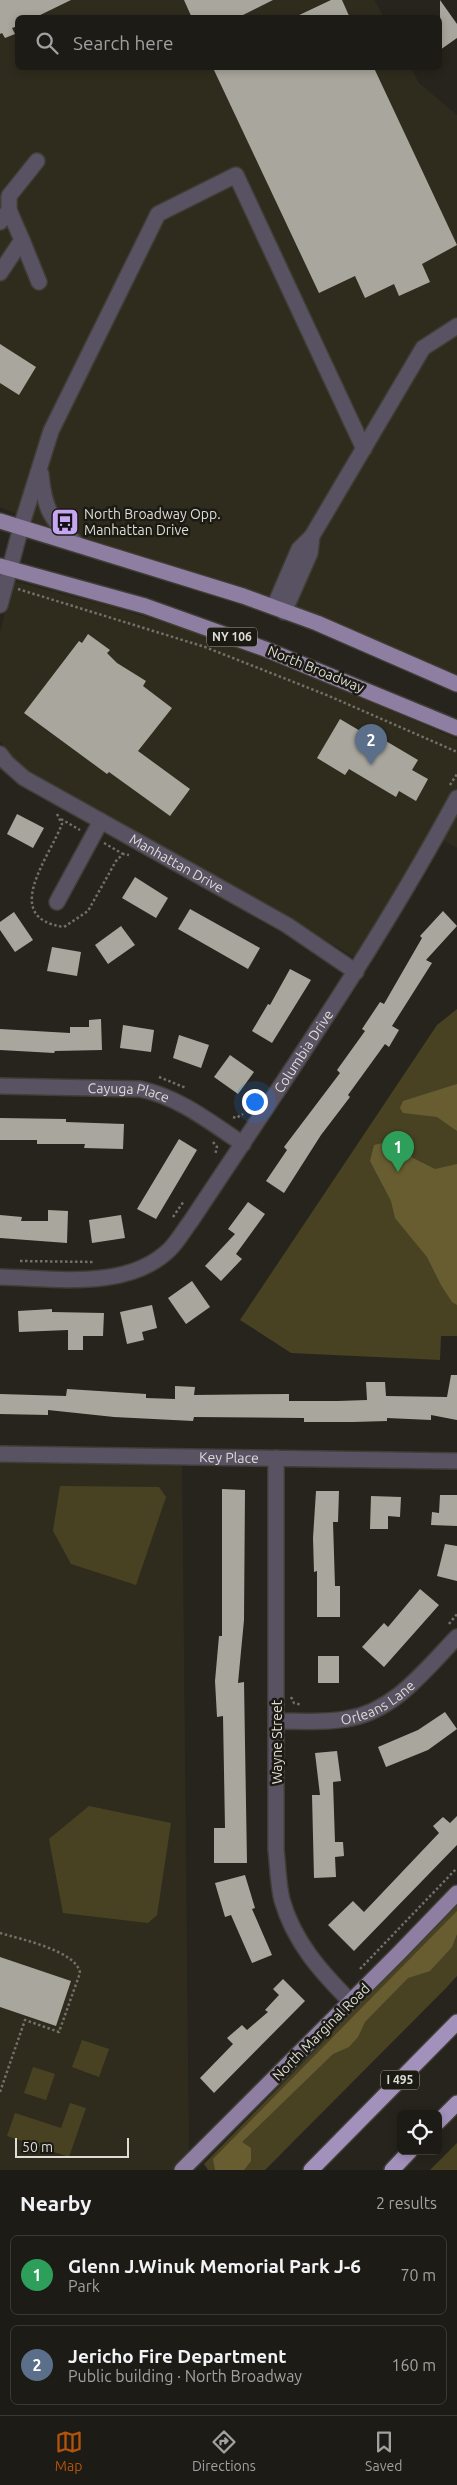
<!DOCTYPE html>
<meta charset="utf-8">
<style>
:root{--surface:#1c1b15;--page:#25241e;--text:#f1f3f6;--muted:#a0a1a0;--line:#3a3934;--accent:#b45309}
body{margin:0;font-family:Ubuntu,sans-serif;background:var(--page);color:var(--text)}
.controls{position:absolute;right:15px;bottom:15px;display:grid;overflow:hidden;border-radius:8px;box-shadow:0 2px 8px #0003}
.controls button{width:45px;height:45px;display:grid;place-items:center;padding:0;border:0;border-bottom:1px solid var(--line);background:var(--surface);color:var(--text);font:25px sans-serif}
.scale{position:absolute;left:15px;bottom:12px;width:114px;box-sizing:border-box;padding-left:5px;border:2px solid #dddcd7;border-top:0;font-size:14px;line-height:18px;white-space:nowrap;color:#dddcd7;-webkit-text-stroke:4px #1c1b13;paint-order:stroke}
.you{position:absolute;left:254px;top:1101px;width:18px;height:18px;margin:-12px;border:4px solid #fff;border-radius:50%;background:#1a73e8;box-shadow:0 0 0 8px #1a73e833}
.badge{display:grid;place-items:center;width:32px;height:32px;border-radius:50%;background:var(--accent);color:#fff;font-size:16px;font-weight:700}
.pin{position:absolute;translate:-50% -41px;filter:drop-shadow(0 1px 2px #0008)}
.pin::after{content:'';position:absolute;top:26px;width:18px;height:15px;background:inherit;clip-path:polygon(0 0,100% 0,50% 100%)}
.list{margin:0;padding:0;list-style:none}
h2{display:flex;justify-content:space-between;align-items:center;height:65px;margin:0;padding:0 20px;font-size:21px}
h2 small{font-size:16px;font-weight:400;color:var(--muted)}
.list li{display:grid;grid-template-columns:32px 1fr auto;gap:15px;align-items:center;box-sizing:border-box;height:80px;margin:0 10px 10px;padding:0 10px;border:1px solid var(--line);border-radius:8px}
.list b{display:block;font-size:19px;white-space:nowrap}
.list p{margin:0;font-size:16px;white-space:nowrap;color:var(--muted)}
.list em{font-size:16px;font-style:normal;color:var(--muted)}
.icon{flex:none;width:28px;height:28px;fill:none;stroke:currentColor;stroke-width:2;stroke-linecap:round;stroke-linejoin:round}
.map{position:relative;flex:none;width:457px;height:2170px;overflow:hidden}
.search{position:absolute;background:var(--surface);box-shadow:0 2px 8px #0003;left:15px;right:15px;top:15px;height:55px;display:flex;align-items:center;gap:12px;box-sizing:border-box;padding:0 18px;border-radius:8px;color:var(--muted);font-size:19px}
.sheet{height:245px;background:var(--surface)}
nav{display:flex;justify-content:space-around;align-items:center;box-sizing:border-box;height:70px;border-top:1px solid var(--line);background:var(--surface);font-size:14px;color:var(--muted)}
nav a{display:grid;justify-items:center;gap:2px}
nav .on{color:var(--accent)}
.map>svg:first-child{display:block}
.built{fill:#2f2c1e}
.green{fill:#484223}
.forest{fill:#675d31}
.building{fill:#a9a79d}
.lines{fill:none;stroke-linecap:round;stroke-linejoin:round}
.minor-casing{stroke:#403e36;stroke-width:18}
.major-casing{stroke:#403e36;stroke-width:18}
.highway-casing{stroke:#403e36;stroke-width:18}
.path{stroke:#727069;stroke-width:2.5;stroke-dasharray:2.5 2.5;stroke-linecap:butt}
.minor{stroke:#595263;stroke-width:15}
.major{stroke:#8e7fa2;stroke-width:15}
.highway{stroke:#a291bb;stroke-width:15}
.labels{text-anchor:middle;stroke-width:5;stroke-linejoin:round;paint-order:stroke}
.shield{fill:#1c1b13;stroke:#a3a29c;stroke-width:1}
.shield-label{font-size:12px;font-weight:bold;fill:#dddcd7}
.poi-label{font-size:14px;fill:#dddcd7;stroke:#1c1b13;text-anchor:start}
.street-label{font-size:14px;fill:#dddcd7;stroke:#1c1b13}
</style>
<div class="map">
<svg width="457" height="2170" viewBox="0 0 457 2170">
<rect width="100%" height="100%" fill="#26241c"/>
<g class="built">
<path d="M0,0H374L384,17L18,18V68H411L419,83L457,115V684L317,623L129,561L0,507Z"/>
<path d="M13,581L112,607L201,634L345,691L457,739V848L432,833L357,959L254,897L33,777L12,759L0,741V632Z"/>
<path d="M0,1456L182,1459L189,2155L173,2170H0Z"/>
</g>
<g class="green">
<path d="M457,1009V1336H441L440,1360L291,1353L240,1320L437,1025Z"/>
<path d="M60,1486L159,1487L166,1497L136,1585L71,1564L53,1531Z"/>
<path d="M89,1806L171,1823L157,1915L148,1923L63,1913L49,1839Z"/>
<path d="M457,1905V1976L446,1988L265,2170H208L204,2164Z"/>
<path d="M82,2040L109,2049L99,2077L72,2067Z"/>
<path d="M33,2067L55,2074L46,2100L24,2093Z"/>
<path d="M70,2103L86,2108L69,2157L7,2136L15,2113L61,2128Z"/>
<path d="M457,2143V2170H430Z"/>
</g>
<g class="forest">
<path d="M457,1084V1131L437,1117L403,1113L400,1108L403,1101Z"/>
<path d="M392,1141L413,1158L435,1169L457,1164V1305L452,1302L441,1285L427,1257L395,1218L391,1201L370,1161L374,1145Z"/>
<path d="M457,1911V1934L452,1947L430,1971L408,1978L365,2022L358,2037L349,2047L333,2054L242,2142L251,2148V2161L244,2170H215L213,2159Z"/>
</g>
<g class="building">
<path d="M0,0H71L34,18H18V26L12,28L15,34L5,38L2,33L0,34Z"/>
<path d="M184,0H273L237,18H192Z"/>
<path d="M331,0H342L350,18H293Z"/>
<path d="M440,0L457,24V38L440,50Z"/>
<path d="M213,68H374L457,245L422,264L430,282L399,296L394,284L365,298L355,276L319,293Z"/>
<path d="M0,344L36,367L19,395L0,383Z"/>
<path d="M88,634L110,650L107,653L117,663L146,681L143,686L172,708L138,751L190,789L170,816L109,772L107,774L24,713L79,641L82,643Z"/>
<path d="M340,719L367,735L369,731L418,760L412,770L428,779L416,801L399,791L396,797L349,769L345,775L317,758Z"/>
<path d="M17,814L44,828L33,848L7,834Z"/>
<path d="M135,877L168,898L156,918L122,898Z"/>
<path d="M190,909L260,948L248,969L178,929Z"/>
<path d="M443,911L457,926L426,960L432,963L392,1026L399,1030L389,1047L385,1044L348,1095L350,1097L321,1135L284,1193L266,1181L287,1150L284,1147L340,1073L337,1070L365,1031L362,1029L380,1002L384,1004L422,938L420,936Z"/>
<path d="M14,912L33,940L15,952L0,930V922Z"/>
<path d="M121,926L135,945L108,964L95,945Z"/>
<path d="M52,947L81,952L77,976L47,971Z"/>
<path d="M290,969L311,980L272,1043L252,1031L268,1004L270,1005Z"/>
<path d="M101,1019L102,1050L55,1051L54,1053L0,1050V1029L70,1033V1027H89V1020Z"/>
<path d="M123,1025L154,1030L151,1052L120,1048Z"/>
<path d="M179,1035L209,1045L201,1068L173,1058Z"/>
<path d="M230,1055L254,1072L238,1094L214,1077Z"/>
<path d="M0,1118L66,1119V1122L124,1124L123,1149L84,1148L85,1144H37V1140H0Z"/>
<path d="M179,1139L197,1150L156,1219L137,1209Z"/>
<path d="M248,1202L265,1214L236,1254L242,1259L221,1281L205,1266L235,1234L228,1229Z"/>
<path d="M48,1210L68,1211L67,1243L0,1238V1215L22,1217L21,1221H48Z"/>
<path d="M121,1215L125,1238L92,1243L89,1220Z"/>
<path d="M192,1281L210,1307L186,1324L168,1298Z"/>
<path d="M152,1305L157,1328L142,1332L144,1340L127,1344L120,1312Z"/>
<path d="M52,1309V1312L104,1313L103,1336H83V1350H68V1330L19,1332L18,1311Z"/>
<path d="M451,1375H457V1420L431,1415V1420L387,1418V1421L353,1422H304V1418L194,1417L193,1421L114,1417L48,1410V1415L0,1414V1394L66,1396L67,1389L146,1394V1398L175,1399V1386L195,1387L194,1395L289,1394V1401H338L367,1400L366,1382H385L386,1396L447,1397Z"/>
<path d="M222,1489L245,1490L244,1620L238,1683L244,1682L247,1863H214V1828H225L223,1716L217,1717L215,1681L219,1636H222Z"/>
<path d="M316,1491H339L338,1522H333L335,1586H340V1617H317V1571L314,1572L313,1538Z"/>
<path d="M440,1495H457V1526L431,1525L432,1512L439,1513Z"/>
<path d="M371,1496L401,1497L400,1517L388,1516V1529H370Z"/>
<path d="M445,1544L457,1546V1581L437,1576Z"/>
<path d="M420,1589L439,1605L384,1667L362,1647L384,1623L388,1627Z"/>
<rect x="318" y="1656" width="21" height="27"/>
<path d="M445,1712L457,1729L428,1750L386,1767L378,1747L418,1730Z"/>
<path d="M337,1751L341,1781L333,1782L335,1842H343L344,1856L335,1857L336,1877L314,1878L312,1795H320L315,1753Z"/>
<path d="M457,1816V1845L354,1951L328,1925L353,1901L364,1912L439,1833L433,1826L443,1817L450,1823Z"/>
<path d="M245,1875L255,1908L252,1909L272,1955L252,1963L231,1915L225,1917L215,1883Z"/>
<path d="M0,1957L71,1981L56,2026L0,2007Z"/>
<path d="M283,1979L305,2001L214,2093L200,2078L233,2044L227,2038L242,2025L247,2030L268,2012L265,2010L279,1995L273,1989Z"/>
</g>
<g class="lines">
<g class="minor-casing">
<g id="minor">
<path d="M9,210V196L37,161"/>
<path d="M0,222L9,210L22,240L0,273"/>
<path d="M22,240L39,282"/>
<path d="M41,474C44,510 52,521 78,545"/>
<path d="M0,605L21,527L51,431L158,214L236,175L364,449"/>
<path d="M274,607L299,549L312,536L423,348L457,326"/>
<path d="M284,612L310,553L312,536"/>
<path id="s1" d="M0,754L7,763L24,778L287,925L356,972"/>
<path d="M57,902L101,821"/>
<path id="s2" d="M0,1086L140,1089C179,1097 210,1122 243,1144"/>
<path id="s3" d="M0,1277C54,1278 128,1291 170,1249C178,1241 184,1230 191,1221C283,1082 378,945 457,798"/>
<path id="s4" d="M0,1454L457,1461"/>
<path d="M276,1458V1850C278,1866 278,1884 282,1900C294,1942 321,1972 351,2002"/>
<path id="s5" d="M277,1721C299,1721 324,1723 346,1719C394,1712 425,1670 457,1637"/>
</g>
</g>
<g class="major-casing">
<g id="major">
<path d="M0,521L243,596L317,623L457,684"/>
<path d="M0,566L145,606L265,649L457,728"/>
<path d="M182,2170L399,1953L457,1893"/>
</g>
</g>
<g class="highway-casing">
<g id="highway">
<path d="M438,2122L457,2103"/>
<path d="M311,2170L457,2022"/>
<path d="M392,2170L410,2151"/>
</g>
</g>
<g class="path">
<path d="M18,589L205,647L329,696L457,752"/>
<path d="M450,785L457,774"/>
<path d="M57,814L62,824C49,858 0,918 64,927L88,911L116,861L123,854L129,855"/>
<path d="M61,819L80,830"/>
<path d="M104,843L123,854"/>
<path d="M159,1077L186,1088"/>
<path d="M233,1117L236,1118L243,1114"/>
<path d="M213,1142L217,1147L215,1155"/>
<path d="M173,1217L184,1201"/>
<path d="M20,1261L95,1262"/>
<path d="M449,1624L457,1614"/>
<path d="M291,1697L294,1703L302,1705"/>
<path d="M0,1933C20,1939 77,1951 80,1973L59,2032L25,2020L0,2092"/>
<path d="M360,1969L457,1868"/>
</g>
<use href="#minor" class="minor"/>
<use href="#major" class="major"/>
<use href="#highway" class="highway"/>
</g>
<defs>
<g id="bus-square" transform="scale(1.4375)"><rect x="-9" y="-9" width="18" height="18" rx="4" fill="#c6a6f0" stroke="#1c1b13"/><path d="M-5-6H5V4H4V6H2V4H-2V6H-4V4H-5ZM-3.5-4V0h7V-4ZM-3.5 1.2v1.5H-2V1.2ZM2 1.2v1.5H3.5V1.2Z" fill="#111"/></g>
</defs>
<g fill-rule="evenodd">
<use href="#bus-square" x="65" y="522"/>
</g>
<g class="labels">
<g class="shield">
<rect x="207" y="627.5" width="50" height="19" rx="4"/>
<rect x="381" y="2070.5" width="38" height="19" rx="4"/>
</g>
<g class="shield-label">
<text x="232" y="641">NY 106</text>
<text x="400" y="2084">I 495</text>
</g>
<g class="poi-label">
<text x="84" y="519">North Broadway Opp.<tspan x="84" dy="16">Manhattan Drive</tspan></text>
</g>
<g class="street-label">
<text transform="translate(316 669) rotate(22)" y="5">North Broadway</text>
<text dy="5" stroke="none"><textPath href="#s1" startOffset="209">Manhattan Drive</textPath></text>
<text dy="5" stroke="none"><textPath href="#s3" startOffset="416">Columbia Drive</textPath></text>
<text dy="5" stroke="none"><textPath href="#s2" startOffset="129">Cayuga Place</textPath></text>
<text dy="5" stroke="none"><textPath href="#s4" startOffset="229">Key Place</textPath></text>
<text dy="5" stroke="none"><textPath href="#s5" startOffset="105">Orleans Lane</textPath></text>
<text transform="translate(277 1742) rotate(-90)" y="5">Wayne Street</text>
<text transform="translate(321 2032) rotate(-45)" y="5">North Marginal Road</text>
</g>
</g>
</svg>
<div class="controls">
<button><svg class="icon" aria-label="locate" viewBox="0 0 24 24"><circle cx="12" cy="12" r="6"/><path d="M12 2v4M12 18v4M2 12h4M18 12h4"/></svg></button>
</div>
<div class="scale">50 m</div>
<div class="you"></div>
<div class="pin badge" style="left:398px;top:1172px;background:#2e9e5b">1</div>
<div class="pin badge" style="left:371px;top:765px;background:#5c6f8a">2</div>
<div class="search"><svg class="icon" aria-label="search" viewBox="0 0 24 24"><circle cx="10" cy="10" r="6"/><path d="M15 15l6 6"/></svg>Search here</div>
</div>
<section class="sheet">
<h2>Nearby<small>2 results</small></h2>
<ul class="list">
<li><span class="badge" style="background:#2e9e5b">1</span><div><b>Glenn J.Winuk Memorial Park J-6</b><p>Park</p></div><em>70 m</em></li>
<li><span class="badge" style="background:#5c6f8a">2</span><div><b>Jericho Fire Department</b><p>Public building · North Broadway</p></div><em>160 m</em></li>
</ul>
</section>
<nav>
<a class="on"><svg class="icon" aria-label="map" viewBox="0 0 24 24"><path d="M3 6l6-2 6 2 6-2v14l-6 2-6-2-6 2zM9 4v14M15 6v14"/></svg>Map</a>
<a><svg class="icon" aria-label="directions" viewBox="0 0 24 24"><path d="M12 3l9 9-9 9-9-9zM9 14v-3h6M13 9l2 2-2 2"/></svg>Directions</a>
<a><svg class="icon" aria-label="saved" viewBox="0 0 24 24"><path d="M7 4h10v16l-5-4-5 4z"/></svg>Saved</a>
</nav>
